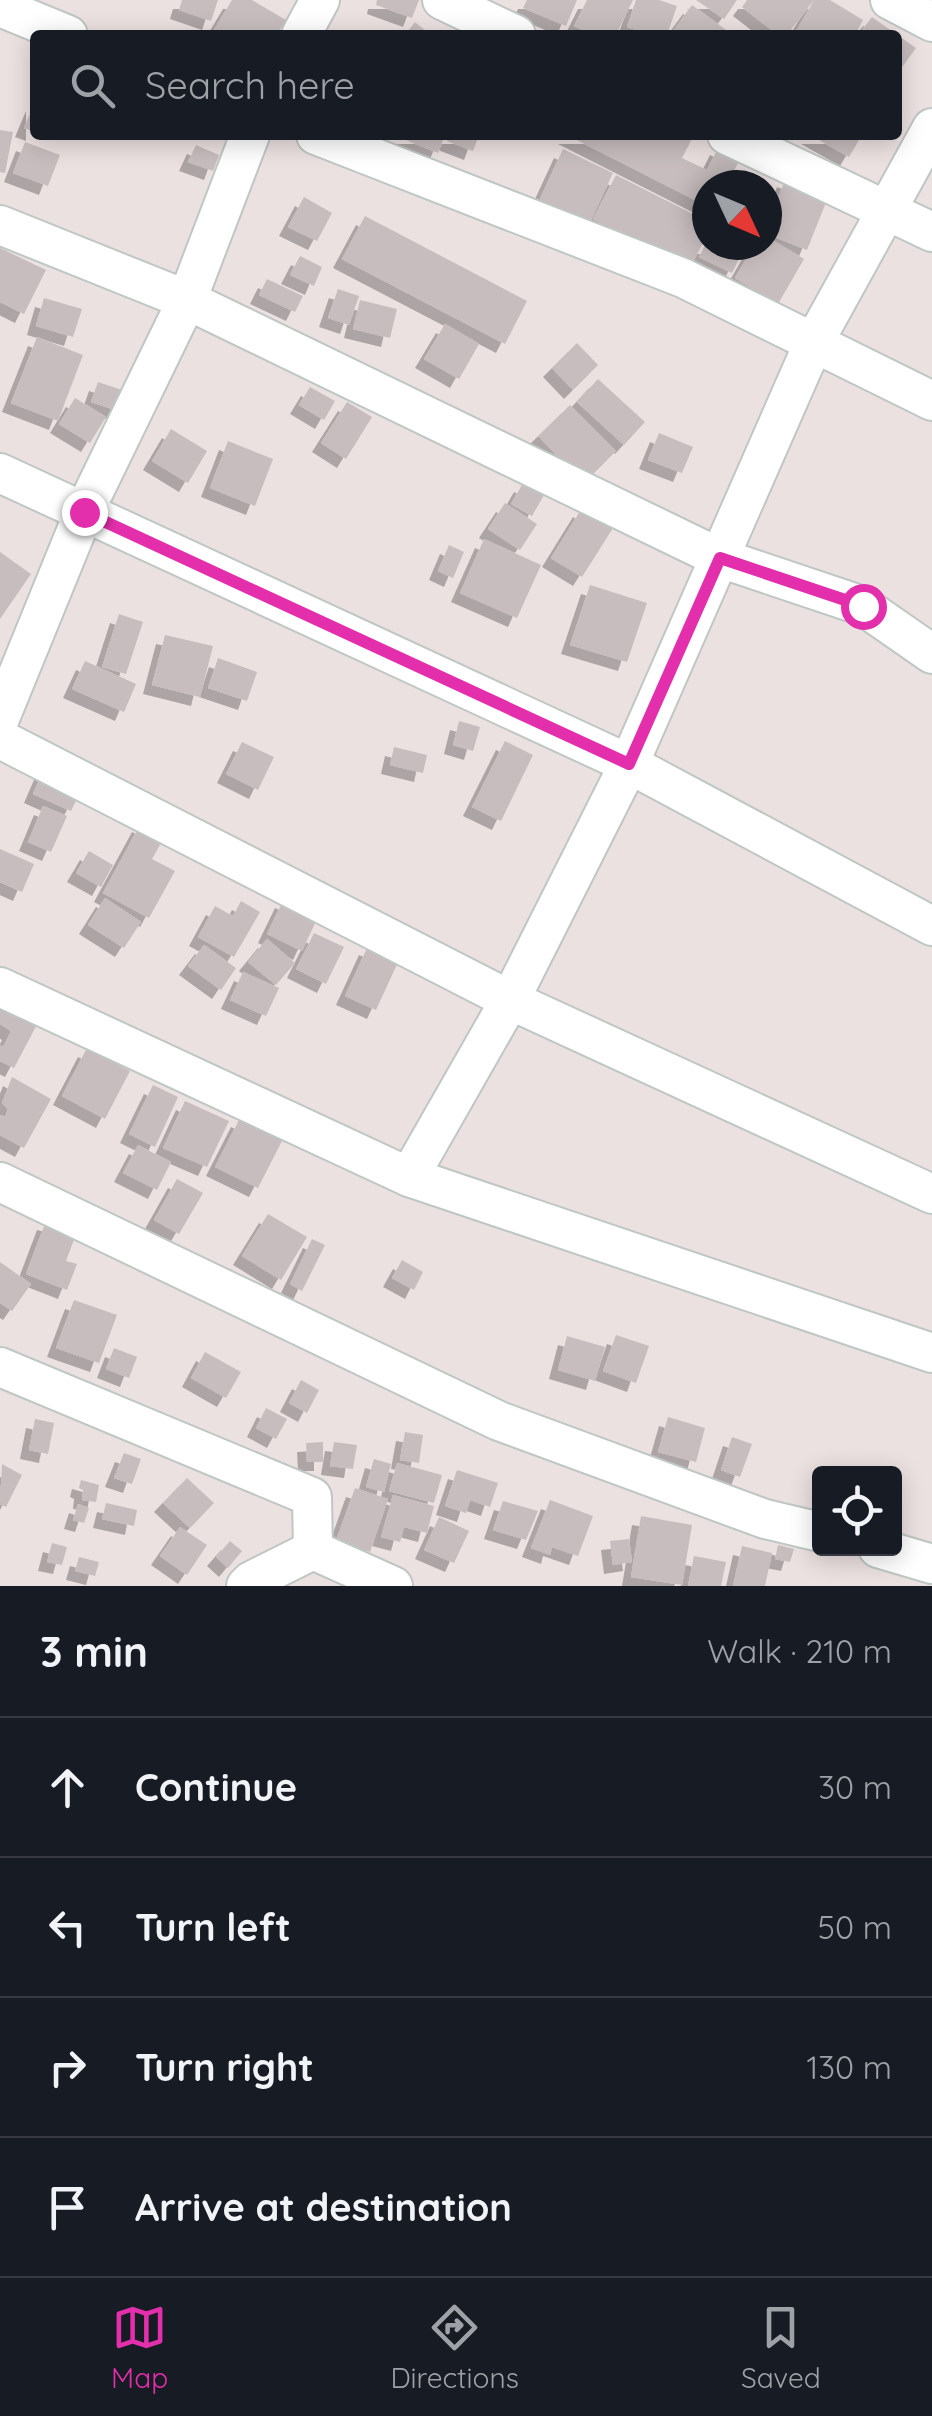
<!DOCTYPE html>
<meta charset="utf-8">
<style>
:root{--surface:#171b24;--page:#20242c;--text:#f1f3f6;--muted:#9ea1a6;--line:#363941;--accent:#e32fac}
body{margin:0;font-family:Quicksand,sans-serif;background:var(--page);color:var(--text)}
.controls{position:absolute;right:30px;bottom:30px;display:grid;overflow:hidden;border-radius:10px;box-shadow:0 5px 25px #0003}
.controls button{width:90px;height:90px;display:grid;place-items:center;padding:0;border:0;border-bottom:2px solid var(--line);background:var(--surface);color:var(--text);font:50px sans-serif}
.compass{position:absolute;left:692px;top:170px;width:90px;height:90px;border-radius:50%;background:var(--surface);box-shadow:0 5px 25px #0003;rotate:134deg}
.stop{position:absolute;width:30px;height:30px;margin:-22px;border:8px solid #e32fac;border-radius:50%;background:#fff}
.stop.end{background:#e32fac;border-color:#fff;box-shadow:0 2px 10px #0008}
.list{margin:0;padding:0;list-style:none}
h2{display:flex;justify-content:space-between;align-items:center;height:130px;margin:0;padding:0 40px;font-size:42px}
h2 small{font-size:32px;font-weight:400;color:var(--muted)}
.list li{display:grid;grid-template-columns:65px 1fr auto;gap:30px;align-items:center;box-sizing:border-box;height:140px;padding:0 40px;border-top:2px solid var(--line)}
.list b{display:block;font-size:38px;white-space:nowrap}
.list em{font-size:32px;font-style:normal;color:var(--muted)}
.icon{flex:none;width:55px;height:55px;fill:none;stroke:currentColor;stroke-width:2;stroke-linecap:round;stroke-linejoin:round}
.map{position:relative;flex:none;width:932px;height:1586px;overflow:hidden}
.search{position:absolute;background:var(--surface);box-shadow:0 5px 25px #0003;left:30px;right:30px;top:30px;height:110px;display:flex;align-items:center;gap:25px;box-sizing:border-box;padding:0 35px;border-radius:10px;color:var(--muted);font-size:38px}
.sheet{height:690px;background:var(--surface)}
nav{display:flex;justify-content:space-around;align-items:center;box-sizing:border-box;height:140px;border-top:2px solid var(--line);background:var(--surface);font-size:28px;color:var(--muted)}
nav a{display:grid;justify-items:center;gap:5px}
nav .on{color:var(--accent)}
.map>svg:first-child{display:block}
.building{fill:#c7bdbe;filter:url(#shadow)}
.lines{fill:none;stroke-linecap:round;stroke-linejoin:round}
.street-casing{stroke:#bfc7c5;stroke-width:42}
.street{stroke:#fff;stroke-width:38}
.route{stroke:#e32fac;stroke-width:12}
</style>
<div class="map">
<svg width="932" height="1586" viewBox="0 0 932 1586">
<defs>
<filter id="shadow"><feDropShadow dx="-9" dy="9" stdDeviation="0" flood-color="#0004"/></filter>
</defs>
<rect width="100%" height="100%" fill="#ece1e1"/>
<g class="building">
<path d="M182,0H218L211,21L179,10Z"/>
<path d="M232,0H252L286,20L276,35H211Z"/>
<path d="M377,0H419L412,18L376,5Z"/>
<path d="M527,0H577L566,26L523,8Z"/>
<path d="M587,0H633L616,35H593L574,26Z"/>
<path d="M636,0H659L677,6L667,35H651L627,27Z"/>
<path d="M696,0H737L724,19Z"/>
<path d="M747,0H814L787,35H778L742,7Z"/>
<path d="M814,0H830L863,20L855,35H794Z"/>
<path d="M692,5L733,35H670Z"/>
<path d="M872,17L916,48L897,74V35H858Z"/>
<path d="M415,22L431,35H405Z"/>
<path d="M35,102V132L24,128Z"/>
<path d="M0,130L13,132L5,173L0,172Z"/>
<path d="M393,135H445L438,153Z"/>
<path d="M450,135H479L473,151L447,141Z"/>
<path d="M567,135H694L682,158L707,170L719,146L741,157L727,185H707V206Z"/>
<path d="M810,135H862L849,157Z"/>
<path d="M25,142L60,155L48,186L13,173Z"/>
<path d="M196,145L219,155L213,171L188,162Z"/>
<path d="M563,149L613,173L589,224L539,201Z"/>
<path d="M616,175L707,221V235L690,268L593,219Z"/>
<path d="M786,178L829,195L807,250L767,234V225Z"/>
<path d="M304,197L332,213L317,241L288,227Z"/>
<path d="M365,216L527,301L505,344L342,259Z"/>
<path d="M767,237L804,259L778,304L735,278L754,245H767Z"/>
<path d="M705,245H746L732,273L699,257Z"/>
<path d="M0,248L46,270L24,314L0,302Z"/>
<path d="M300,256L322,267L314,286L290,275Z"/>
<path d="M267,279L303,296L295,312L259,295Z"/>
<path d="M338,289L359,296L349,325L328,318Z"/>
<path d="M44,298L82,309L73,337L36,326Z"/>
<path d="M360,300L397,309L390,338L353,329Z"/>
<path d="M445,324L479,344L459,379L424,359Z"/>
<path d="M37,337L83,355L58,421L11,403Z"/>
<path d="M577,343L598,365L573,390L552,368Z"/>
<path d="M598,379L645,422L624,445L577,402Z"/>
<path d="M98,382L128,392L121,412L91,402Z"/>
<path d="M310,387L335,401L324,420L299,405Z"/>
<path d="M75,398L106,417L90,443L59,424Z"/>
<path d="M347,402L372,417L346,459L321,443Z"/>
<path d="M570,405L616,451L584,483L538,436Z"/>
<path d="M171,429L207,451L188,483L152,461Z"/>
<path d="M659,433L693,447L682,473L648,460Z"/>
<path d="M228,441L273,459L255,506L210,488Z"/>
<path d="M523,483L544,495L532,516L511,504Z"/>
<path d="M505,503L537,524L520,550L488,529Z"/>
<path d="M582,508L613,528L582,577L551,558Z"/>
<path d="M484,539L541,565L517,618L460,593Z"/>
<path d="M449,545L464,552L453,578L438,571Z"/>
<path d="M0,552L31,574L0,619Z"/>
<path d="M590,585L647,603L627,662L570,645Z"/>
<path d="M119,614L143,622L126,674L102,667Z"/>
<path d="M165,635L213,646L200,697L152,685Z"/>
<path d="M218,658L257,672L247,701L208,688Z"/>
<path d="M85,661L136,684L124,712L72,689Z"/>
<path d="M459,721L480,727L473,751L453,745Z"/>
<path d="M505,741L533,755L501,821L472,807Z"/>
<path d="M242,742L274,757L258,790L226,774Z"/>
<path d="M394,747L427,755L423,773L390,765Z"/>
<path d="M46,764L85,782L71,811L33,794Z"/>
<path d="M43,806L67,816L51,852L28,842Z"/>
<path d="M141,823L165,836L152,859L175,871L149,918L103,893Z"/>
<path d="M0,849L34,864L22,892L0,882Z"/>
<path d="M89,851L113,865L101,887L76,873Z"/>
<path d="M105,898L141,922L124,948L88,925Z"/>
<path d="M284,899L319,915L302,951L267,934Z"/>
<path d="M241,901L260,912L234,957L198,937L215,906L233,916Z"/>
<path d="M314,933L344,947L326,984L296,969Z"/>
<path d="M267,939L295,963L276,985L248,962Z"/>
<path d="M204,945L236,968L221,990L188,966Z"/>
<path d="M368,946L399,960L376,1010L345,996Z"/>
<path d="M243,972L279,988L266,1016L230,1000Z"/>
<path d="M0,992L41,1017L14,1068L0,1061V1045L3,1047L11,1031L0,1024Z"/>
<path d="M87,1048L130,1071L105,1119L62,1096Z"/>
<path d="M12,1077L51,1099L24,1148L0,1135V1115L5,1117L8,1109L2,1103Z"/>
<path d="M153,1085L178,1097L155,1147L129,1134Z"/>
<path d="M185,1101L229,1121L207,1167L163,1148Z"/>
<path d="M240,1118L283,1139L258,1188L215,1167Z"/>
<path d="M138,1145L171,1162L157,1190L123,1173Z"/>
<path d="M177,1179L203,1193L179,1234L154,1220Z"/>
<path d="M268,1214L307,1237L281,1280L242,1256Z"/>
<path d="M46,1221L78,1229L66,1261L77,1264L67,1290L26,1274Z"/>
<path d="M312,1239L325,1245L302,1291L290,1284Z"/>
<path d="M402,1260L423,1272L414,1290L392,1278Z"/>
<path d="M0,1262L31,1284L12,1311L0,1303Z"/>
<path d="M74,1300L117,1315L99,1363L56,1348Z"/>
<path d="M616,1335L649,1346L636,1383L603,1371Z"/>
<path d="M567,1336L605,1347L595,1381L558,1370Z"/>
<path d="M114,1348L137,1357L129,1378L106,1369Z"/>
<path d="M205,1352L241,1372L226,1398L191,1378Z"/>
<path d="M301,1380L319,1390L307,1413L289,1403Z"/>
<path d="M266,1408L287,1419L276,1439L256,1428Z"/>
<path d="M668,1417L705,1428L696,1462L658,1452Z"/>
<path d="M35,1419L54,1423L48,1454L29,1450Z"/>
<path d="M405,1432L423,1435L419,1463L400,1460Z"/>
<path d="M732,1437L752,1444L740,1477L721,1470Z"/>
<path d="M323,1442V1462H307L306,1443Z"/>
<path d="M334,1442L357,1445L353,1469L330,1466Z"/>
<path d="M124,1453L141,1459L132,1484L114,1478Z"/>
<path d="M374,1459L391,1464L384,1492L366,1487Z"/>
<path d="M397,1463L442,1475L434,1503L389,1491Z"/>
<path d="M2,1464L22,1475L6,1507L0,1504Z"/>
<path d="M457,1470L498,1483L490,1507L470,1500L466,1513L445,1506Z"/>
<path d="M187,1478L214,1503L190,1528L163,1503Z"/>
<path d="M81,1480L99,1485L96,1502L82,1500L83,1490L79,1488Z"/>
<path d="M355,1488L388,1499L370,1552L336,1541Z"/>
<path d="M393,1495L434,1506L427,1533L404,1527L400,1542L381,1537Z"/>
<path d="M550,1500L593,1516L578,1556L552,1547L550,1555L531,1548Z"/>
<path d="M503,1501L538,1511L526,1540L493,1530Z"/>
<path d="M106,1503L137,1510L134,1526L102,1519Z"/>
<path d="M78,1504L89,1508L84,1523L73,1520Z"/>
<path d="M641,1516L692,1525L682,1585L631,1577Z"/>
<path d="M439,1517L469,1531L454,1563L424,1550Z"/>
<path d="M180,1527L207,1545L187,1575L160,1556Z"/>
<path d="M629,1539L632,1562L613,1565L610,1541Z"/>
<path d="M230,1541L242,1551L228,1568L216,1557Z"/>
<path d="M52,1543L67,1547L62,1565L47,1562Z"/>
<path d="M778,1545L794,1549L790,1562L775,1559Z"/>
<path d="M742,1546L772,1553L765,1586H733Z"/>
<path d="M694,1556L726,1562L721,1586H688Z"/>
<path d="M79,1557L99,1562L95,1576L75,1571Z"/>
</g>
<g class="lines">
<g class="street-casing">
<g id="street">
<path d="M442,0L516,35"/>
<path d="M890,0L932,22"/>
<path d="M0,7L68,35"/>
<path d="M301,35L320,0"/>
<path d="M316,135L683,278L932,401"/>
<path d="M727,135L932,232"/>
<path d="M0,225L187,300L720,558L863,606L932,654"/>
<path d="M0,473L629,764L932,926"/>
<path d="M0,718L84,512L187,300L250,135"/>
<path d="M0,739L510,1000L932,1194"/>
<path d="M0,987L409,1177L932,1353"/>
<path d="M409,1177L510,1000L629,764L814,342L932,128"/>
<path d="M0,1182L499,1421L765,1519L820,1532"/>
<path d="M0,1367L312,1497L313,1550L393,1586"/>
<path d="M878,1548L932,1564"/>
<path d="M246,1586L251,1581L313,1550"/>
</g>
</g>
<use href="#street" class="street"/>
</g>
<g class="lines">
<path class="route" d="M84,512L629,764L720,558L863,606"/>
</g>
</svg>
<div class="controls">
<button><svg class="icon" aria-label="locate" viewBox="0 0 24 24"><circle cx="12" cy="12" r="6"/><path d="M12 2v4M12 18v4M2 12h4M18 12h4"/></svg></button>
</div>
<svg class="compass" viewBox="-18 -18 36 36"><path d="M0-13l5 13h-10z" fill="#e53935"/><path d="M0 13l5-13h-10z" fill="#9ea1a6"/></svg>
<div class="stop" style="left:863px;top:606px"></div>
<div class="stop end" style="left:84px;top:512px"></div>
<div class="search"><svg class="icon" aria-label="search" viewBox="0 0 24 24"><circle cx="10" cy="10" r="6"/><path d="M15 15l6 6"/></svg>Search here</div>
</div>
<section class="sheet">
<h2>3 min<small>Walk · 210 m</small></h2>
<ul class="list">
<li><svg class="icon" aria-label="ahead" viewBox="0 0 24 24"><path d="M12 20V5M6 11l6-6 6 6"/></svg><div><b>Continue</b></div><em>30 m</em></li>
<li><svg class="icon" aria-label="left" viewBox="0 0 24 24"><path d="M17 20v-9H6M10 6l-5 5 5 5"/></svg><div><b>Turn left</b></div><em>50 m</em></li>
<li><svg class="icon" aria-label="right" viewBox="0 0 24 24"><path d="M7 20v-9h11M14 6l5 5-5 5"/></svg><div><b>Turn right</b></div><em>130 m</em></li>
<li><svg class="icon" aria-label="arrive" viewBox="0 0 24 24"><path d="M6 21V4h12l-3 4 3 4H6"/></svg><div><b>Arrive at destination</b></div></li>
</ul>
</section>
<nav>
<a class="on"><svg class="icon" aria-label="map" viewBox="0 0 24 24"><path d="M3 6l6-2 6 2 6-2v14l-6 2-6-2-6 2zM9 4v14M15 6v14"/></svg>Map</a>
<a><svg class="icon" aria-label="directions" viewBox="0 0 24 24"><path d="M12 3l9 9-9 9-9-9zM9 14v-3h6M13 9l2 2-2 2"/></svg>Directions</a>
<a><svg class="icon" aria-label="saved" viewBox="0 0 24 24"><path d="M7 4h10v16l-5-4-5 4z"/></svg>Saved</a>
</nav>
